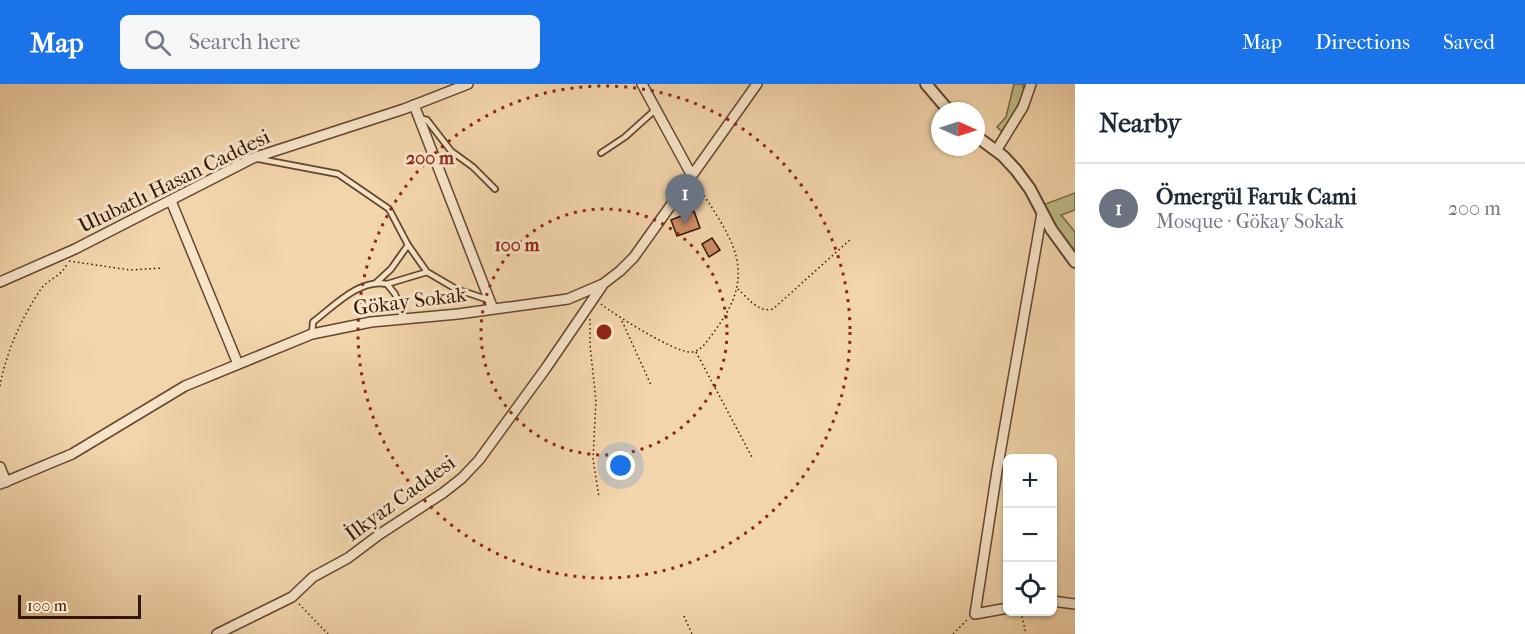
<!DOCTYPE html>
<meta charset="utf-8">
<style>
:root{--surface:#fff;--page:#f6f6f7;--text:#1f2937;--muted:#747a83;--line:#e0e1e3;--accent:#1a73e8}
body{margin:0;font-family:"IM FELL French Canon",serif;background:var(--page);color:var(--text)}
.controls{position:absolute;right:18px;bottom:18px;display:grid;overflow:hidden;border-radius:9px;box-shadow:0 2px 4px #0004}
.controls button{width:54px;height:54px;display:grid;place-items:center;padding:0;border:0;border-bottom:2px solid var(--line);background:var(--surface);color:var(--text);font:30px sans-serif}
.compass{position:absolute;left:931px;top:18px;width:54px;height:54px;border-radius:50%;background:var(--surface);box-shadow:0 2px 4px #0004;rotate:93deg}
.scale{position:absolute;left:18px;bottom:15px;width:123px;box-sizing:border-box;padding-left:6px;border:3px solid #331605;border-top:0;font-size:16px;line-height:21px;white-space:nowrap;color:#331605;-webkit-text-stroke:4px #f7e4c8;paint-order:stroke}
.you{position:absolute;left:621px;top:382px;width:21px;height:21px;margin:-15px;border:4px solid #fff;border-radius:50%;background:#1a73e8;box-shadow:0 0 0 9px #1a73e833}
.badge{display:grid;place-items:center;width:39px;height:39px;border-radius:50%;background:var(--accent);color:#fff;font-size:20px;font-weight:700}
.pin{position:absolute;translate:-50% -50px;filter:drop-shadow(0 2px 3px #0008)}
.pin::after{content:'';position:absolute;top:32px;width:21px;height:18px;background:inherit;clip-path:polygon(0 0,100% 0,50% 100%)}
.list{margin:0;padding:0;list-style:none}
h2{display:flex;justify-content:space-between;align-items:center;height:78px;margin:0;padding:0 24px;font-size:26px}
h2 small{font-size:20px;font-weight:400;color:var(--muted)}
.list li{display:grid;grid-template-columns:39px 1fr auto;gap:18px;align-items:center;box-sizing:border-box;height:90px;padding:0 24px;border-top:2px solid var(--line)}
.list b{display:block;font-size:22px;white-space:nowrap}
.list p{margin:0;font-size:20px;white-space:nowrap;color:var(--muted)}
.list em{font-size:20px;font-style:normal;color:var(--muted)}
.icon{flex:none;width:33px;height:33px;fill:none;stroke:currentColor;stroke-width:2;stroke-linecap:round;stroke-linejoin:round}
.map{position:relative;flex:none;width:1075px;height:550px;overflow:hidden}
header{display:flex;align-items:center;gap:36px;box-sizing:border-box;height:84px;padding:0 30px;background:var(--accent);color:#fff}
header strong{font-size:28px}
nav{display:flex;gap:33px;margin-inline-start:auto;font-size:21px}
.search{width:420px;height:54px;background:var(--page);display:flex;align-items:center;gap:15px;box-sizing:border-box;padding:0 21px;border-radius:9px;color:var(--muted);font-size:22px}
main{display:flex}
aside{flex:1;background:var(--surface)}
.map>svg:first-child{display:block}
.green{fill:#bebc87;stroke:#786946;stroke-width:1.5}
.building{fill:#cf8d64;stroke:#331605;stroke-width:1.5}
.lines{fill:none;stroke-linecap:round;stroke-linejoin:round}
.service-casing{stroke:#63462e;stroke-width:8}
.minor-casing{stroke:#63462e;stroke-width:12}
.tertiary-casing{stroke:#63462e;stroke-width:14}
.path{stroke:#331605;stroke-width:1.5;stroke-dasharray:1.5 3;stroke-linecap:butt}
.service{stroke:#f7e4c8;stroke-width:4.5}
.minor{stroke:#f7e4c8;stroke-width:9}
.tertiary{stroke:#f7e4c8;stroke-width:10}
.ring{fill:none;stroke:#8f2418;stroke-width:3;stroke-dasharray:3 6}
.labels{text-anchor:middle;stroke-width:6;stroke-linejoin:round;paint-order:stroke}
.street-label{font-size:21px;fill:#331605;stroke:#f7e4c8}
.centre{fill:#8f2418;stroke:#f7e4c8;stroke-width:3}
.ring-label{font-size:18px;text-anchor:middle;font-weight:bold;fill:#8f2418;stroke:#f7e4c8;stroke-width:6;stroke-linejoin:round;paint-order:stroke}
</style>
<header>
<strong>Map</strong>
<div class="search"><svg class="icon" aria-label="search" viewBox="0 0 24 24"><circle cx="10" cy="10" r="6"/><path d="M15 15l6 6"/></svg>Search here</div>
<nav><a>Map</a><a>Directions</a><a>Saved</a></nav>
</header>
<main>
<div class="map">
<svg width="1075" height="550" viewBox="0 0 1075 550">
<rect width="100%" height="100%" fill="#f3d5ab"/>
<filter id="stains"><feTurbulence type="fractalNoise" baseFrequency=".00333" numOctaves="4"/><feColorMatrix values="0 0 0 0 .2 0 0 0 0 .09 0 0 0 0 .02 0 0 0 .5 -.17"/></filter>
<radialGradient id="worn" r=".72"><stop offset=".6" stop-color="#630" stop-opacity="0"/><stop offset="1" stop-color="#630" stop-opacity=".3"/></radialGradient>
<g class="green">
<path d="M1014,0H1023L1024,9L1004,50L997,43L1006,33Z"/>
<path d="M1075,109V126L1061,131L1075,148V172L1040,122Z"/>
</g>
<g class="building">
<path d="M694,127L700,144L677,152L671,136Z"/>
<path d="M712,154L720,166L709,173L702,160Z"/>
</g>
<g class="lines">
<g class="service-casing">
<g id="service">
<path d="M419,34L427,36L451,67L473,83L495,105"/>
<path d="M601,69L625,53L655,26"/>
<path d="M259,75L338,90L389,125L408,161L427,188L456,205L489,216"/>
<path d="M377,198L391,185L408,161"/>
<path d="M387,200L427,188"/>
<path d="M312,250L313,238C334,222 360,194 387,200L395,210L405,235"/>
</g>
</g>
<g class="minor-casing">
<g id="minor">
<path d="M642,0L691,90"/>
<path d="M414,21L493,225"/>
<path d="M996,67L1023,23L1031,0"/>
<path d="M171,117L238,280"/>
<path d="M0,198L75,165L253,74L404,25L468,0"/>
<path d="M0,383L6,398"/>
<path d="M0,400L72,370L185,302L312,250L371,238L458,230L568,215L603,200L620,187L634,173L757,0"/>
<path d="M1052,517L1075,520"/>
<path d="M1008,524L975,530L997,387L1042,129"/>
<path d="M217,550L292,513L313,493L348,474L380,450L443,409L462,394L479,376L546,284L602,202"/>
</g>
</g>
<g class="tertiary-casing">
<g id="tertiary">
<path d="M926,0L949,27"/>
<path d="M976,52L1003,72L1016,86L1030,105L1051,145L1075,178"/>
</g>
</g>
<g class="path">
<path d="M69,177L130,186L162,184"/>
<path d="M738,205C748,214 758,229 773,225L852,154"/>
<path d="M601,220C615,231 674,268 690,268C700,268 705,260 711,252C729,228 744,204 736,172C730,148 709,120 696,99"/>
<path d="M590,235V261L596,317L593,375L599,413"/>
<path d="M622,237L651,301"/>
<path d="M696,268L753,375"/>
<path d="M0,302C6,268 22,233 41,205C48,195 64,191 67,179"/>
<path d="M299,520L328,550"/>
<path d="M1021,528L1026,550"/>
<path d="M684,532L692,550"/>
<path d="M953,550L967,536"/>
</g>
<use href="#service" class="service"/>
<use href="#minor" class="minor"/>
<use href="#tertiary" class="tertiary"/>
</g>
<g class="ring">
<circle cx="604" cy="248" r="123"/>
<circle cx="604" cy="248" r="246"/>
</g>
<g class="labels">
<g class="street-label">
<text transform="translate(174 97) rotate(-26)" y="7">Ulubatlı Hasan Caddesi</text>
<text transform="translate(410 217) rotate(-7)" y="7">Gökay Sokak</text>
<text transform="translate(400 414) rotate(-36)" y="7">İlkyaz Caddesi</text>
</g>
</g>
<circle cx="604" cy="248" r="9" class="centre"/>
<g class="ring-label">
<text x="430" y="80">200 m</text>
<text x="517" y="167">100 m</text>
</g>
<rect width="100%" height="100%" filter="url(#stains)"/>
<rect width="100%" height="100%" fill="url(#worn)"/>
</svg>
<div class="controls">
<button>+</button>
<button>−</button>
<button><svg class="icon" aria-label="locate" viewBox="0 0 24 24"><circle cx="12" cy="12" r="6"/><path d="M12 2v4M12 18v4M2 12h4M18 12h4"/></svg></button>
</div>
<svg class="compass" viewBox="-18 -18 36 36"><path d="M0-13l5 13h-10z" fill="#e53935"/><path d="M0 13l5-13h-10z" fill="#747a83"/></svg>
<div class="scale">100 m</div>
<div class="you"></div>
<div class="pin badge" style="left:685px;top:140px;background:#6b7280">1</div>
</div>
<aside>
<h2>Nearby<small></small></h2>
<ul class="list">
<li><span class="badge" style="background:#6b7280">1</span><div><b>Ömergül Faruk Cami</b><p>Mosque · Gökay Sokak</p></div><em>200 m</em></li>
</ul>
</aside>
</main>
